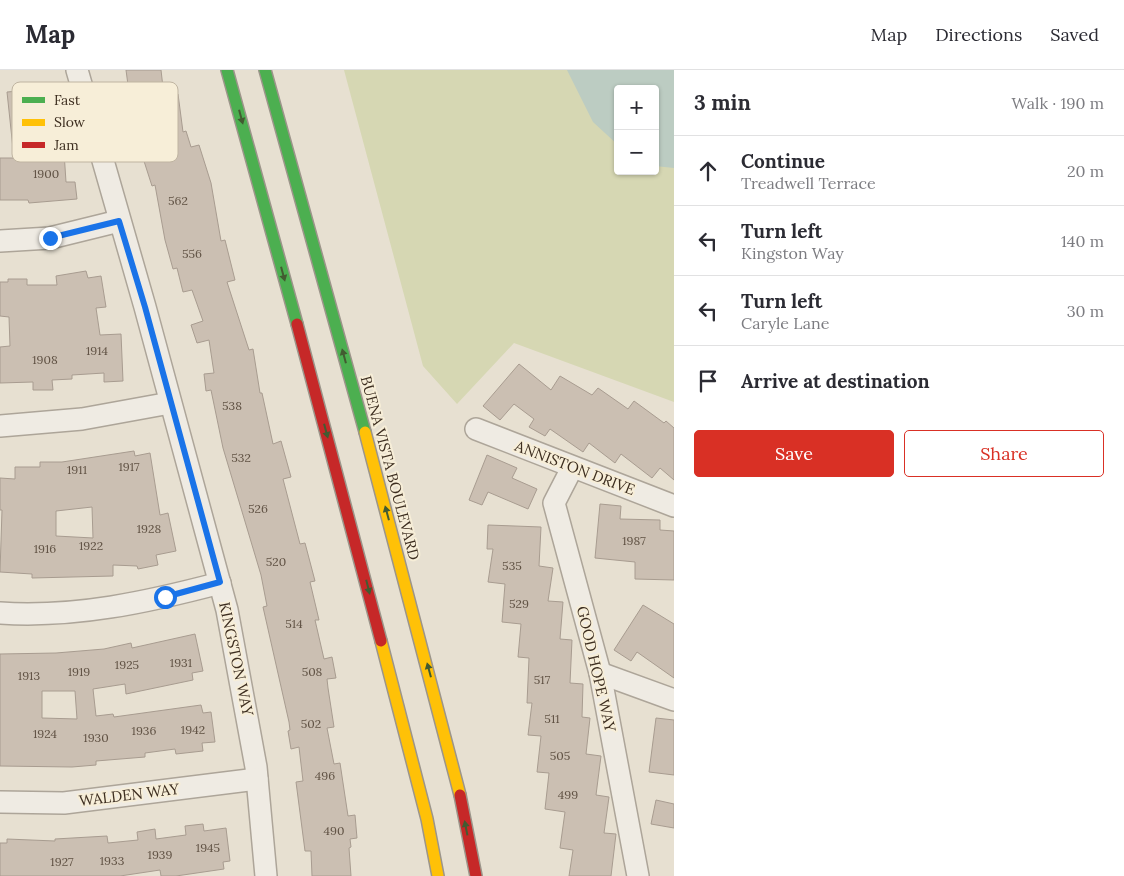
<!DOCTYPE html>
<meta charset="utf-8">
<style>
:root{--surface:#fff;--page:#f2f2f3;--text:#2b2b33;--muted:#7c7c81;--line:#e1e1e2;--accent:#d93025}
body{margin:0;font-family:Lora,serif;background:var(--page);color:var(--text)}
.controls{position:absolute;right:15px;top:15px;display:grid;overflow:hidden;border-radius:5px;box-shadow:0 1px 4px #0004}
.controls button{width:45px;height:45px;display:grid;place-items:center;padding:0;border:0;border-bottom:1px solid var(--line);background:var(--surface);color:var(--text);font:25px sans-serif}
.stop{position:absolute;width:15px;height:15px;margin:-11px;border:4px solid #1a73e8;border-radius:50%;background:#fff}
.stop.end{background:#1a73e8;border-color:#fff;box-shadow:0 1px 5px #0008}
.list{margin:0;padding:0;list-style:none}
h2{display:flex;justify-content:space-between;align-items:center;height:65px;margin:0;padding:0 20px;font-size:21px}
h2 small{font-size:16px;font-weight:400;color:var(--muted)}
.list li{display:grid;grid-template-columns:32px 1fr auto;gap:15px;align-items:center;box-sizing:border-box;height:70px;padding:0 20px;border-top:1px solid var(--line)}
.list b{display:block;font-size:19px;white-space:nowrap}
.list p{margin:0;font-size:16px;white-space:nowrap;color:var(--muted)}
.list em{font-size:16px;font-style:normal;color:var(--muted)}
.actions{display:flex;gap:10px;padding:15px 20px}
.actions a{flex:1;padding:11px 0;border:1px solid var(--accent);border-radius:5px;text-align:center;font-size:18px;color:var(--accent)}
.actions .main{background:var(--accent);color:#fff}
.icon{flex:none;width:28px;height:28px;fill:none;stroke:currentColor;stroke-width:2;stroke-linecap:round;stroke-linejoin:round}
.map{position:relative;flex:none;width:674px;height:806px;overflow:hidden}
header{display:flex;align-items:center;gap:30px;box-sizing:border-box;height:70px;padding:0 25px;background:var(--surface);border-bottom:1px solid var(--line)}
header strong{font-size:24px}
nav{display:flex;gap:28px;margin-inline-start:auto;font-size:18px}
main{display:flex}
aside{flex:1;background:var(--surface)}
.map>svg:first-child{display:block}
.green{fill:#d6d7b3;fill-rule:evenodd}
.water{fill:#bcccc2}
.building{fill:#cbbfb2;stroke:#a89c90;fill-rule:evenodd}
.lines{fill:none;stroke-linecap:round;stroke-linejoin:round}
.street-casing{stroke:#ada599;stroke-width:24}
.fast-casing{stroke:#9c958a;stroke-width:14}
.slow-casing{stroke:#9c958a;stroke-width:14}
.jam-casing{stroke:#9c958a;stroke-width:14}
.street{stroke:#efebe3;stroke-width:21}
.fast{stroke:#4caf50;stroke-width:11}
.slow{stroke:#ffc107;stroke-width:11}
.jam{stroke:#c62828;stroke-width:11}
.oneway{fill:#425b31}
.route{stroke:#1a73e8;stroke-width:6}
.labels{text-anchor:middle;stroke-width:4;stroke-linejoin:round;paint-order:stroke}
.number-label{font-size:12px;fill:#605244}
.street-label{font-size:15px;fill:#3d2e20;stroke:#f7eed8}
.key{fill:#f7eed8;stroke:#bfb4a1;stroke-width:1}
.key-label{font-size:14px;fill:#3d2e20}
</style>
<header>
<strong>Map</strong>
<nav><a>Map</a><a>Directions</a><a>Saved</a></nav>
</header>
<main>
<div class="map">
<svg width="674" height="806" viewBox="0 0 674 806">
<rect width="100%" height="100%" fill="#e7e0d1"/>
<path class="green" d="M344,0H674V332L514,273L457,334L423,296ZM618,19H655V101H618Z"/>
<path class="water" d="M567,0H674V98L655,96V19H618V75L593,52Z"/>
<g class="building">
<path d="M126,0H161L164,26L178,24L183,62L186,61L191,77L199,75L211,113L221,171L225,170L235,210L227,212L249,280L253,279L260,323H262L273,374L281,371L291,407L283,409L300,474L305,473L315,511L310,512L319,550H315L324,589L332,587L336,608L327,609L328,618L334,657L327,658L334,694L340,693L348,746L355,745L357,768L350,769L351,777L349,778L351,806H312L311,781H305L296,712L303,711L299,677L291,679L288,661L290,660L289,652L263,537L267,536L261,505L223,378L211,320L206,321L204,304L214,303L209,270L197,273L191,255L203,251L192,220L183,222L177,198L173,199L165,170L155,115L152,116L134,60Z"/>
<path d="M31,20V24L49,22L56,83L64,82L66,112H75L77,129L29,133L28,130H0V88H14L7,22Z"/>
<path d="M86,201L88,208L101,206L106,237L96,238L100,265L121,264L123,311L104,312V303L72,305V309L52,310L53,320H33V312L0,313V277L10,276L9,247L0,246V212H8V209H27V215H57L56,206Z"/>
<path d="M519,294L551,320L560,306L592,325L598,318L628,339L634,331L664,353L666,351L674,358V410L660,398L652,408L621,384L615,393L589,373L583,382L550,359L545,366L529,357L534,349L514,334L500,350L483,336Z"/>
<path d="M134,381L135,386L150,383L160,445L168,443L176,481L156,485L158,495L138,499L137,496L113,495V506L32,508V504L0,502L2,440H0V408L15,409V397H40V392H62ZM92,437L93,468L56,466V441Z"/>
<path d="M487,385L517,398L512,408L537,419L528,439L488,422L482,435L469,430Z"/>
<path d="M600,434L621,436L620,449L660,450V460L674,461V510L635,509V492L595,488Z"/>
<path d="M488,455L541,457L539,496L553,498L548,531L563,532L560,569L572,570L570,613L583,614L582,647L590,648L586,684L601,686L596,725L609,727L604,763L616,764L611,806H569L573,780L560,778L565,742L545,739L549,703L537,702L541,666L528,665L532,633H527L529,588L518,587L521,554L502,552L505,514L488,512L493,479H487Z"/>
<path d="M643,535L674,554V608L637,582L631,591L614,580Z"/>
<path d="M195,564L203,601L192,603L193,610L126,624L125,614L93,619L96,646L113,644L114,647L201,635L203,643L211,642L215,672L202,673L203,681L176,684L175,679L145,683V687L96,691V695L72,697L0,696V584L56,583L104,579L131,573L132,578ZM42,621H75L77,649L42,648Z"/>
<path d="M656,648L674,650V705L649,702Z"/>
<path d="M656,730L674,734V758L651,754Z"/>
<path d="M203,754L204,761L226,758L230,791L223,792L224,799L176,806H161L160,800L120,806H0V773H7V769L55,771V769L107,766L108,773L138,770L137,762L155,759L156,769L186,765L185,756Z"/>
</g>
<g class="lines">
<g class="street-casing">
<g id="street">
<path d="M77,0L145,237L227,540L256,697L266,806"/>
<path d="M0,171L50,168L119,151"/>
<path d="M0,356L82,349L170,333"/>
<path d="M476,359L674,436"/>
<path d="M572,398L554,433L600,603L638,806"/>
<path d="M0,543C75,548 148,532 220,513"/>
<path d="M600,603L674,630"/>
<path d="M0,732L64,733L257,709"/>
</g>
</g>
<g class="fast-casing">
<g id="fast">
<path d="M227,0L297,254"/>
<path d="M265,0L365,362"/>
</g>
</g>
<g class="slow-casing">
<g id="slow">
<path d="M365,362L460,725"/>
<path d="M381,571L427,749L438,806"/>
</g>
</g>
<g class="jam-casing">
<g id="jam">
<path d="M297,254L381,571"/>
<path d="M460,725L476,806"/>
</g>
</g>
<use href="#street" class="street"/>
<use href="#fast" class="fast"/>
<use href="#slow" class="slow"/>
<use href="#jam" class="jam"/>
</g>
<defs><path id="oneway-solid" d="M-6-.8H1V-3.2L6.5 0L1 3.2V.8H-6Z" transform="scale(1.25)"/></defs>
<g class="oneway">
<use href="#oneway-solid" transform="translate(241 47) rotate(75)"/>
<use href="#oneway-solid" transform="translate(283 204) rotate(75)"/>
<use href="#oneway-solid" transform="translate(344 286) rotate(-105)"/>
<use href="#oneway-solid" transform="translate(326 361) rotate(75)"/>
<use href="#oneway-solid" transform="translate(387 443) rotate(-105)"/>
<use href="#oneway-solid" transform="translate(368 517) rotate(76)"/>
<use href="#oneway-solid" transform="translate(429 600) rotate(-105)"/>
<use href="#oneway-solid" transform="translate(466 758) rotate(-101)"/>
</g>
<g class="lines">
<path class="route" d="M50,168L119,151L145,237L220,512L165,527"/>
</g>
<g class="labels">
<g class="number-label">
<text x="46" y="108">1900</text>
<text x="178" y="135">562</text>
<text x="192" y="188">556</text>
<text x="97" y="285">1914</text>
<text x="45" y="294">1908</text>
<text x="232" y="340">538</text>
<text x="241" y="392">532</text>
<text x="129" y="401">1917</text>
<text x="77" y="404">1911</text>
<text x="258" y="443">526</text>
<text x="149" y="463">1928</text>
<text x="634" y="475">1987</text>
<text x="91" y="480">1922</text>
<text x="45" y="483">1916</text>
<text x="276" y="496">520</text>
<text x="512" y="500">535</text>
<text x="519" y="538">529</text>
<text x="294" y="558">514</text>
<text x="181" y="597">1931</text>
<text x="127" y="599">1925</text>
<text x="79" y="606">1919</text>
<text x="312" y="606">508</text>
<text x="29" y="610">1913</text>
<text x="542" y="614">517</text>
<text x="552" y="653">511</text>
<text x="311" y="658">502</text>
<text x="193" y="664">1942</text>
<text x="144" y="665">1936</text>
<text x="45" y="668">1924</text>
<text x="96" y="672">1930</text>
<text x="560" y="690">505</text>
<text x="325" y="710">496</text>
<text x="568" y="729">499</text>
<text x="334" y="765">490</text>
<text x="208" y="782">1945</text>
<text x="160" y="789">1939</text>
<text x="112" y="795">1933</text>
<text x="62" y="796">1927</text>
</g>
<g class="street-label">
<text transform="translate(390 398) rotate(75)" y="5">BUENA VISTA BOULEVARD</text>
<text transform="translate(575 398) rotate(21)" y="5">ANNISTON DRIVE</text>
<text transform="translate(236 589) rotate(78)" y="5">KINGSTON WAY</text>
<text transform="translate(596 599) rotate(77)" y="5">GOOD HOPE WAY</text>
<text transform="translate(129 725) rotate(-7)" y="5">WALDEN WAY</text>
</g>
</g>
<rect x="12" y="12" width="166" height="80" rx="8" class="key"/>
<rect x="22" y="27" width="23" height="6" fill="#4caf50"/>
<rect x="22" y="49" width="23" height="7" fill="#ffc107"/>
<rect x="22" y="72" width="23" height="6" fill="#c62828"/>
<g class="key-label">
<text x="54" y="35">Fast</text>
<text x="54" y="57">Slow</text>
<text x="54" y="80">Jam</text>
</g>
</svg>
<div class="controls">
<button>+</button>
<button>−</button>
</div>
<div class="stop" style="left:165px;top:527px"></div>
<div class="stop end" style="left:50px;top:168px"></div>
</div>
<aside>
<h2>3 min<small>Walk · 190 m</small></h2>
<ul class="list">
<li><svg class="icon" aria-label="ahead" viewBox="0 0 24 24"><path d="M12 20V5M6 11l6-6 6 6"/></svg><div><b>Continue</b><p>Treadwell Terrace</p></div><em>20 m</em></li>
<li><svg class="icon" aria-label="left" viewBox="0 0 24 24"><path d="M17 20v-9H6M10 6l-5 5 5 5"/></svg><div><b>Turn left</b><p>Kingston Way</p></div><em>140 m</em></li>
<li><svg class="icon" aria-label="left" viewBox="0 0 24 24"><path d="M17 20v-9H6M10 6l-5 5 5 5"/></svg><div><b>Turn left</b><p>Caryle Lane</p></div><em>30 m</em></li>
<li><svg class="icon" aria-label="arrive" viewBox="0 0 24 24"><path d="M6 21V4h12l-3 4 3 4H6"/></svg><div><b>Arrive at destination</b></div></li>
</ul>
<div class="actions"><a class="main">Save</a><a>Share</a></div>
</aside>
</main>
